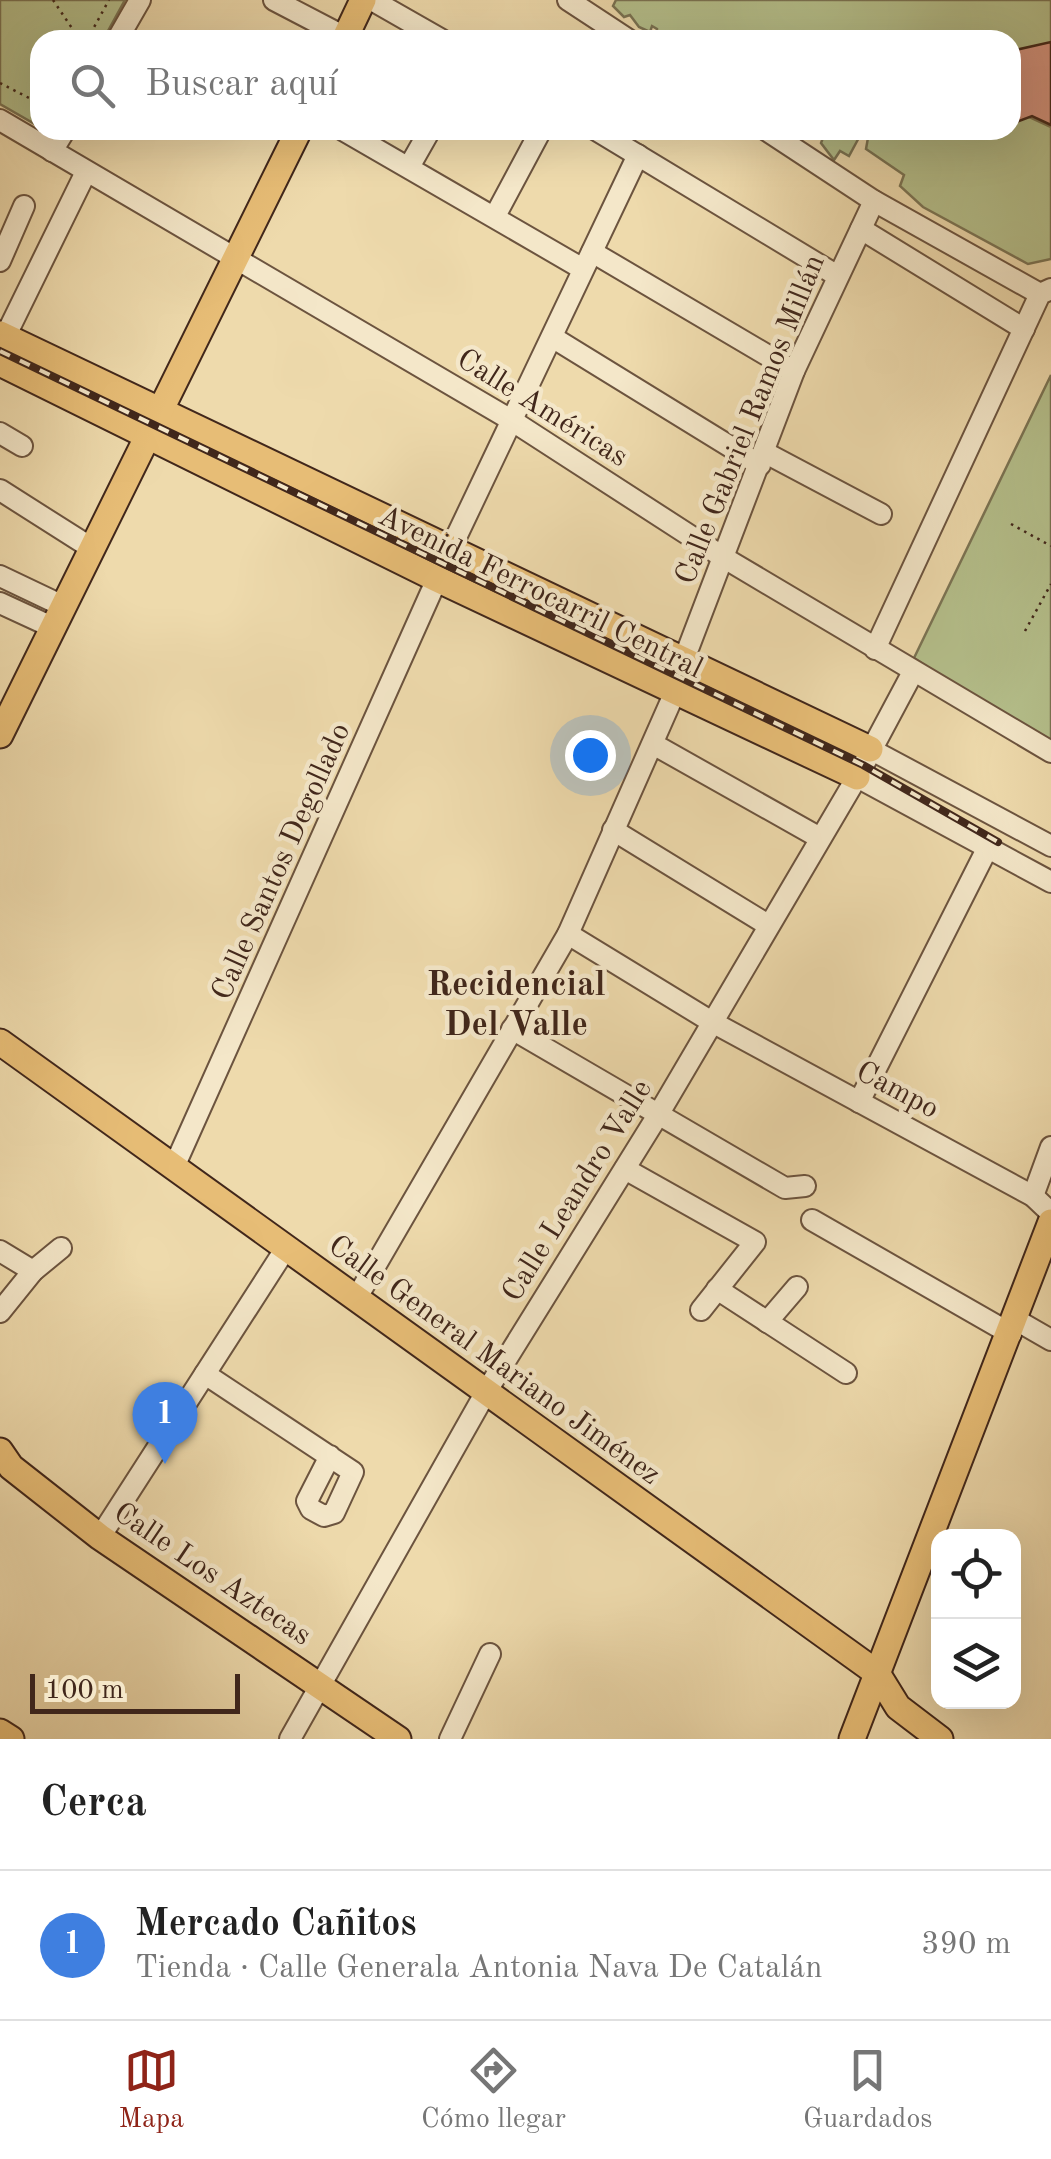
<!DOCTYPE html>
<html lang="es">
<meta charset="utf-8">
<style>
:root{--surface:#fff;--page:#f2f2f2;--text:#222;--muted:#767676;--line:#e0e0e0;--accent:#8f2418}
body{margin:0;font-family:"Old Standard TT",serif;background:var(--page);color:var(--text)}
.controls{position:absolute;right:30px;bottom:30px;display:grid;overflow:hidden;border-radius:20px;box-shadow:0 10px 40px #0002}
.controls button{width:90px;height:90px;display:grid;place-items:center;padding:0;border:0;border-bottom:2px solid var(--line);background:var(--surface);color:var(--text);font:50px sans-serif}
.scale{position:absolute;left:30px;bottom:25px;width:210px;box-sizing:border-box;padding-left:10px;border:5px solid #41271b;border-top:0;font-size:28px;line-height:35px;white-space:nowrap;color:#41271b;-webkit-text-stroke:8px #f4e7c9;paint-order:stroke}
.you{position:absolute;left:590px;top:755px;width:35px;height:35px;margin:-25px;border:8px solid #fff;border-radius:50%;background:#1a73e8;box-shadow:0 0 0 15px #1a73e833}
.badge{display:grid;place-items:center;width:65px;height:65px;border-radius:50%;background:var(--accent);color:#fff;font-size:32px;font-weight:700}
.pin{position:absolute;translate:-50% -82px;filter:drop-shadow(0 2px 5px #0008)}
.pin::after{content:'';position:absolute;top:52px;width:35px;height:30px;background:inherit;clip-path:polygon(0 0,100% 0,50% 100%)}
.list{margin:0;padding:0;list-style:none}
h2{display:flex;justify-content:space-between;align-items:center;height:130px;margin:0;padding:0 40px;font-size:42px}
h2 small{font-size:32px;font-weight:400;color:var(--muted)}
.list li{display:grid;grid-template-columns:65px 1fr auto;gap:30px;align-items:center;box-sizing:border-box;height:150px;padding:0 40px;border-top:2px solid var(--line)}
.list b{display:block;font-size:38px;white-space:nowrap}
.list p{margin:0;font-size:32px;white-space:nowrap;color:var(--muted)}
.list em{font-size:32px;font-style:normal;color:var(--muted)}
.icon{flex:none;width:55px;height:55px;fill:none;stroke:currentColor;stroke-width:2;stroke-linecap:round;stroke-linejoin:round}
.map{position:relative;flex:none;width:1051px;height:1739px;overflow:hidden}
.search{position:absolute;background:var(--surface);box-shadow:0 10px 40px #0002;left:30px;right:30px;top:30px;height:110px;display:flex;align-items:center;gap:25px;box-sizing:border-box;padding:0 35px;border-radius:30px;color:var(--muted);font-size:38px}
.sheet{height:280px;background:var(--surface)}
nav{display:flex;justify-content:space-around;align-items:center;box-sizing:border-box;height:140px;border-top:2px solid var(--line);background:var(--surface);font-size:28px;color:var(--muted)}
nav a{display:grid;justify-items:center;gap:5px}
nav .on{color:var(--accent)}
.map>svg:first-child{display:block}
.green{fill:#b5c08c;stroke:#7b7454;stroke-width:2.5}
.building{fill:#d99784;stroke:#41271b;stroke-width:2.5}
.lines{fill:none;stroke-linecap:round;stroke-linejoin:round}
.minor-casing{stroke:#6c543f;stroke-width:24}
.major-casing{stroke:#41271b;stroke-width:29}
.path{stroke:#41271b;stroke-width:2.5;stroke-dasharray:2.5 5;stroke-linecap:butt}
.minor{stroke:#f4e7c9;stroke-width:20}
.major{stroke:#e7bd76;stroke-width:25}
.rail-casing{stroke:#41271b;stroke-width:8}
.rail{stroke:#f4e7c9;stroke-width:4;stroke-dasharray:11;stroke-linecap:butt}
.labels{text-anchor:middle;stroke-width:9;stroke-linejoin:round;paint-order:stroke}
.street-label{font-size:30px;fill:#41271b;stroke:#f4e7c9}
.quarter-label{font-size:35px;font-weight:bold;fill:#41271b;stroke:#f4e7c9}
</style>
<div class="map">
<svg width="1051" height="1739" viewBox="0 0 1051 1739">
<rect width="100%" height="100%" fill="#eedaac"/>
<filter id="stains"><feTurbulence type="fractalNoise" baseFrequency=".002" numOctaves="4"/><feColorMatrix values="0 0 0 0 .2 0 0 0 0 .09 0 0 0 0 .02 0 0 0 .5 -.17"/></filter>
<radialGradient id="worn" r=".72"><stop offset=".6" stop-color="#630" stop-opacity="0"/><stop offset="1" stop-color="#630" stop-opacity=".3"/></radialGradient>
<g class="green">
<path d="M0,0H125L103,40H40V127L0,104Z"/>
<path d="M616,0H1051V73L1029,117L1051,127V259L1028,264L923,207L900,186L904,175L866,149L868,138L862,132L849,156L840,151L834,160L821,143L826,130H1011V40H656L657,29L652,26L650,32L639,27L630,15L624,17L613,6Z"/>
<path d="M1051,375V749L914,658Z"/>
</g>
<path class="building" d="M1051,42V125L1032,116L1011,124V51Z"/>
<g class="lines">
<g class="minor-casing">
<g id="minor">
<path d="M274,0L345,37"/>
<path d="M372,0L442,40"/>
<path d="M568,0L629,40"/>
<path d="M117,40L140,0"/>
<path d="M0,120L511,420L726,559L1051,752"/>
<path d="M343,130L583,269"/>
<path d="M596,130L836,275"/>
<path d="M766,130L874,201L1040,294"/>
<path d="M52,151L65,130"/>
<path d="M409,167L430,130"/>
<path d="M495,216L541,130"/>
<path d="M861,229L1024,329"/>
<path d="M592,252L794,371"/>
<path d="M0,261L24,206"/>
<path d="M5,337L86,172"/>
<path d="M552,337L760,465"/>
<path d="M0,433L22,446"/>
<path d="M764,452L881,514"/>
<path d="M0,490L93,549"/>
<path d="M450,550L638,155"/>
<path d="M0,576L63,606"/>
<path d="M0,603L52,627"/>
<path d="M875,649L1040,294L1051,289"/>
<path d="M683,662L794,371L874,201"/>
<path d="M653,744L820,838"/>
<path d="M870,749L1051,846"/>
<path d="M857,777L1051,882"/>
<path d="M613,830L768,925"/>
<path d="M568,934L712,1022L1033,1196L1051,1213"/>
<path d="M512,1029L785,1188L805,1186"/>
<path d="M859,1102L987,849"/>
<path d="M174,1167L437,579"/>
<path d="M625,1169L755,1242L701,1310"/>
<path d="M1033,1196L1051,1147"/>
<path d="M812,1220L1011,1334"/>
<path d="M0,1251L33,1271"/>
<path d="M717,1289L846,1373"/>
<path d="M356,1299L568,934L675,692"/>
<path d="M0,1312L33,1271L61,1248"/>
<path d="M1016,1320L1051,1340"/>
<path d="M767,1322L797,1287"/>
<path d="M205,1374L353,1472L334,1513L324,1516L311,1509L307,1501L330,1456"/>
<path d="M100,1537L286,1248"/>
<path d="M290,1739L486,1392L658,1115L857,777L913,672"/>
<path d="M450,1739L490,1654"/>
</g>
</g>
<g class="major-casing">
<g id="major">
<path d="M344,40L363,0"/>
<path d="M0,334L870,749"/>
<path d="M0,363L437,579L857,777"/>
<path d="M0,735L299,130"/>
<path d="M0,1042L877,1673L898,1707L940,1739"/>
<path d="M0,1451L11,1467L100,1537L398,1739"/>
<path d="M0,1732L11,1739"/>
<path d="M852,1739L1051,1222"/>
</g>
</g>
<g class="path">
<path d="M53,0L80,40"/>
<path d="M87,40L109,0"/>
<path d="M0,83L31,99L40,98"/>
<path d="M1011,524L1051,546"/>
<path d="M1025,631L1051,584"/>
</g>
<use href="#minor" class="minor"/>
<use href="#major" class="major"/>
<g class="rail-casing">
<path id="rail" d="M0,351L863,765L998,842"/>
</g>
<use href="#rail" class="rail"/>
</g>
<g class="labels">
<g class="street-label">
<text transform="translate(543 407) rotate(32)" y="10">Calle Américas</text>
<text transform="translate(749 419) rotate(-68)" y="10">Calle Gabriel Ramos Millán</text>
<text transform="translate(541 591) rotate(26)" y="10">Avenida Ferrocarril Central</text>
<text transform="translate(280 861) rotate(-66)" y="10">Calle Santos Degollado</text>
<text transform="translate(898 1089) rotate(28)" y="10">Campo</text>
<text transform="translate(576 1190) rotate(-58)" y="10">Calle Leandro Valle</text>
<text transform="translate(495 1359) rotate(36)" y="10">Calle General Mariano Jiménez</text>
<text transform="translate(213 1573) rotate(34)" y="10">Calle Los Aztecas</text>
</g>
<g class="quarter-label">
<text x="516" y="995">Recidencial<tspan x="516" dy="40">Del Valle</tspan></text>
</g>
</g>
<rect width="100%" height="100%" filter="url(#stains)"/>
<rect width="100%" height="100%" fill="url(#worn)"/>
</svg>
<div class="controls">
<button><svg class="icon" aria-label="locate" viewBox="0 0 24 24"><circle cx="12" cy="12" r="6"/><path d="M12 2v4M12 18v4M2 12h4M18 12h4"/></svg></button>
<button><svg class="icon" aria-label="layers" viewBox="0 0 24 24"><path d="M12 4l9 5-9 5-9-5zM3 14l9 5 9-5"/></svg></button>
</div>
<div class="scale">100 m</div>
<div class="you"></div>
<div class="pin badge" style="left:165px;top:1464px;background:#3f7fe0">1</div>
<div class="search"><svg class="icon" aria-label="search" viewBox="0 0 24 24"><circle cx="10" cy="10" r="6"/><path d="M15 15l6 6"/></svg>Buscar aquí</div>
</div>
<section class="sheet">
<h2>Cerca<small></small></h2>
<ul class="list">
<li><span class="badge" style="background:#3f7fe0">1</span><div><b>Mercado Cañitos</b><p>Tienda · Calle Generala Antonia Nava De Catalán</p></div><em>390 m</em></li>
</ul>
</section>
<nav>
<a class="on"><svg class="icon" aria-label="map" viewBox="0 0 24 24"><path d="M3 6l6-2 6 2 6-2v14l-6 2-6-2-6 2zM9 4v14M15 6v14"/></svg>Mapa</a>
<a><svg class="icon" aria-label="directions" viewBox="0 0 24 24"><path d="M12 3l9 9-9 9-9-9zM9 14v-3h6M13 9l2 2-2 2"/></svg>Cómo llegar</a>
<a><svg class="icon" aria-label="saved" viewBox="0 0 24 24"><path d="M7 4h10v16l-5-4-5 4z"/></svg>Guardados</a>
</nav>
